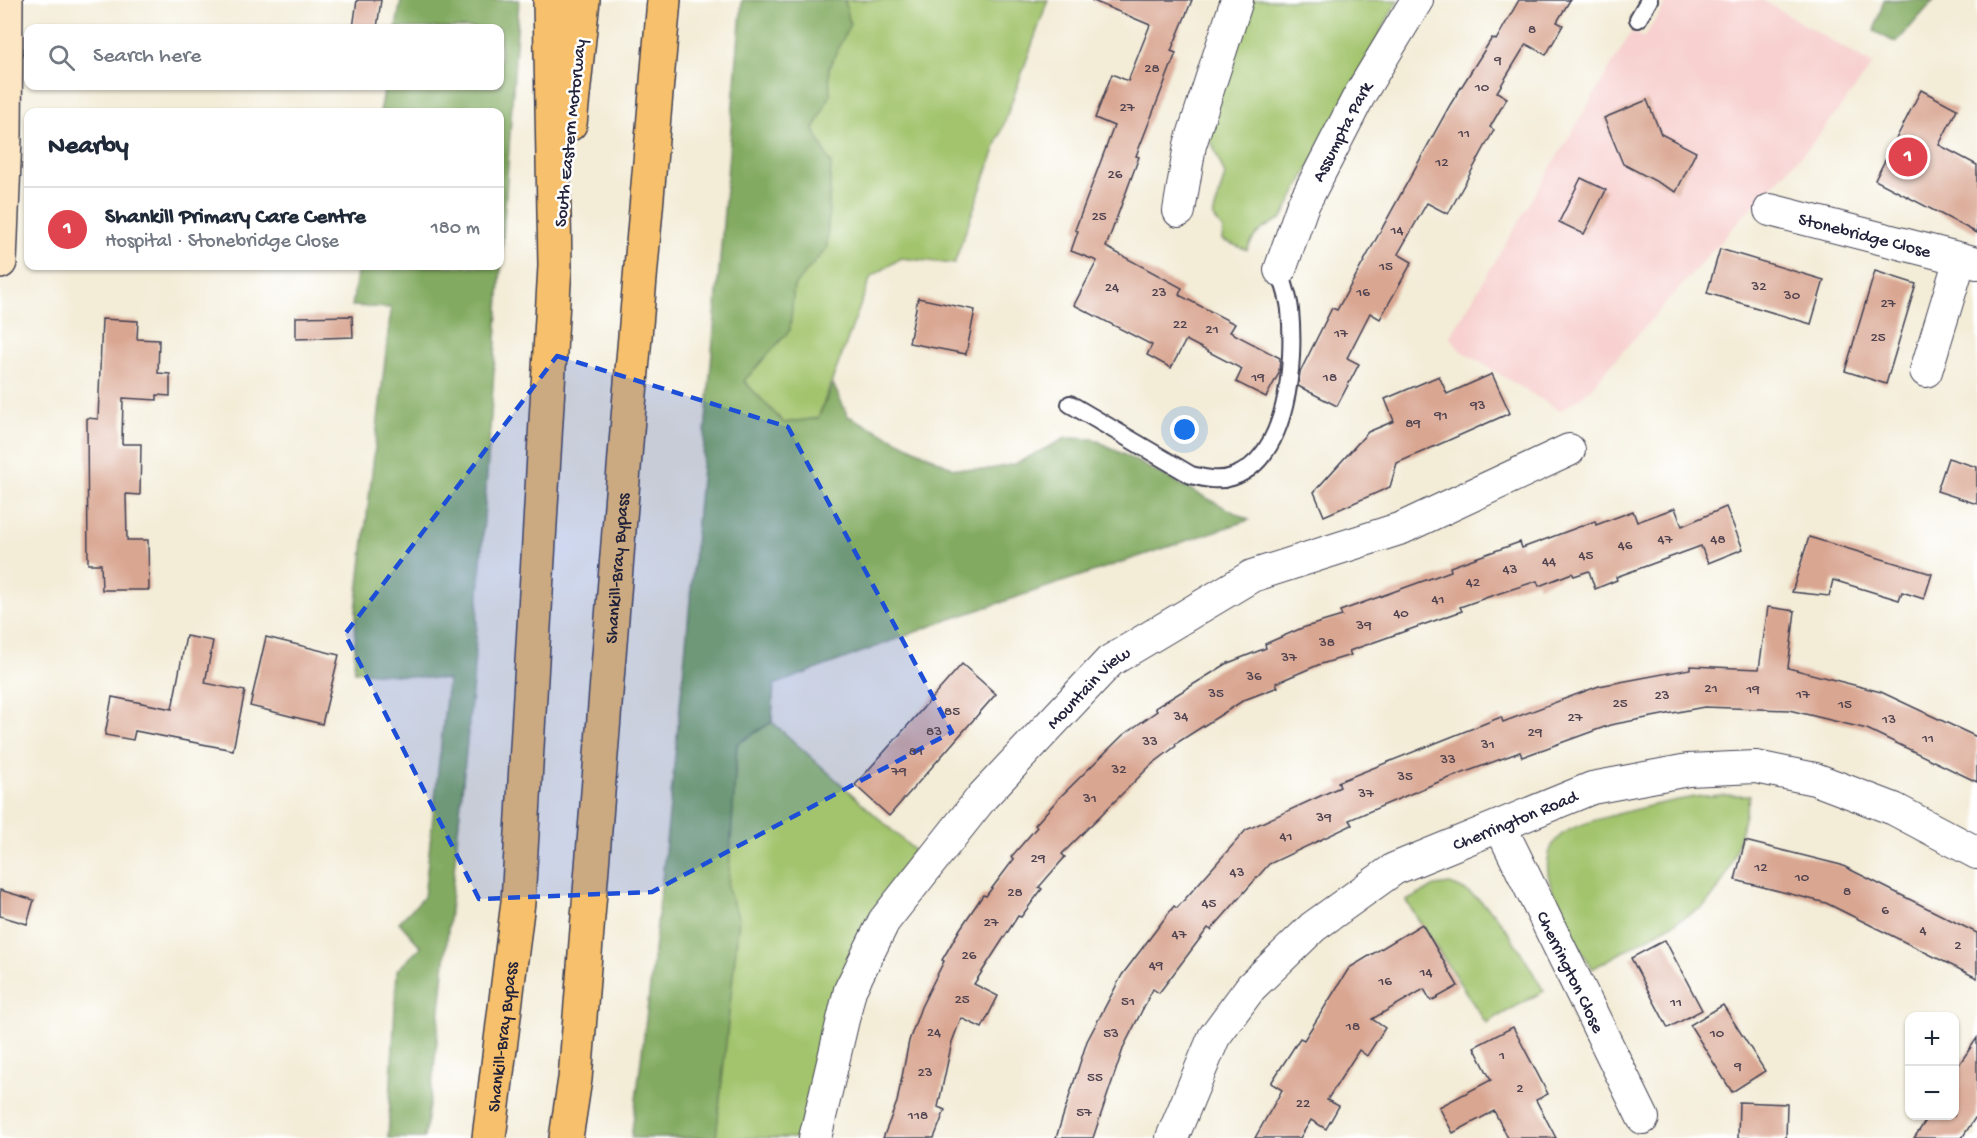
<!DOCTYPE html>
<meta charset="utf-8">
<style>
:root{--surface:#fff;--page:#f6f6f7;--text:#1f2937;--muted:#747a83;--line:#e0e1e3;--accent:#c8321e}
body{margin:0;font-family:"Gochi Hand",sans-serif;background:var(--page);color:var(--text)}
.controls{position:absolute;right:18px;bottom:18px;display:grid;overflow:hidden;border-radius:12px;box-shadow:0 2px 4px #0004}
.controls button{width:54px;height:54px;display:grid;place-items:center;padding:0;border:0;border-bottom:2px solid var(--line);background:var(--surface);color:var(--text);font:30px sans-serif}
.you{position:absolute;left:1185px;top:430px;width:21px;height:21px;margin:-15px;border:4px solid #fff;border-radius:50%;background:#1a73e8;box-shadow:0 0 0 9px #1a73e833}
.badge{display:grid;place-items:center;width:39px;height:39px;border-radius:50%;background:var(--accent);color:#fff;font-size:20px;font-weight:700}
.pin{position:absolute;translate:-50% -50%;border:3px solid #fff;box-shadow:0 2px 6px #0006}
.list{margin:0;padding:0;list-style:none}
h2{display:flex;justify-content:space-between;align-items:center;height:78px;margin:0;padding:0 24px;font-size:26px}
h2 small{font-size:20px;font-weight:400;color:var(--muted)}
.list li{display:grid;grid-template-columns:39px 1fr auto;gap:18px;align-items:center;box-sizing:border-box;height:84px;padding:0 24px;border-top:2px solid var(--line)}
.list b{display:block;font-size:22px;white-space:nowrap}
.list p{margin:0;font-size:20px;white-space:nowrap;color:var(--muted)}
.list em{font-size:20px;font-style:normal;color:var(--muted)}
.icon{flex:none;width:33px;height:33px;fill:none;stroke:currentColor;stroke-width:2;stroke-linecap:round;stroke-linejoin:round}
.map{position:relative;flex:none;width:1977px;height:1138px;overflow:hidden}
.search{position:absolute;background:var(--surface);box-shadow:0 2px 4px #0004;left:24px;top:24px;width:480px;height:66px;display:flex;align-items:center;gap:15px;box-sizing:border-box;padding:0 21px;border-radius:12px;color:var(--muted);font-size:22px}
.panel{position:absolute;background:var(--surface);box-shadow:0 2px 4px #0004;left:24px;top:108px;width:480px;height:162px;border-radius:12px}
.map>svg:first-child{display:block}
.built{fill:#f7d0cf}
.green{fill:#a3c46d;stroke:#627354;stroke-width:1.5}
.forest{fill:#82aa60;stroke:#52664e;stroke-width:1.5}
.building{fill:#d9a691}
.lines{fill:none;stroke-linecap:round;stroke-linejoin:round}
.lane-casing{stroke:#414052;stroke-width:20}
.street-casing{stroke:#414052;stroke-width:34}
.secondary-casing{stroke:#414052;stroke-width:36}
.highway-casing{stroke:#414052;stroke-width:36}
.lane{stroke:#fff;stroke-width:16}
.street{stroke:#fff;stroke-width:32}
.secondary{stroke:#fce6c4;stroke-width:33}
.highway{stroke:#f7c06c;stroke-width:33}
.marked{fill:#1d4ed8;fill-opacity:0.2;stroke:#1d4ed8;stroke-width:4.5;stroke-dasharray:12 8;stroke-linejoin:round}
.labels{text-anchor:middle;stroke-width:5;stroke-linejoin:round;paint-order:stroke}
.number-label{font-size:15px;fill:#504350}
.street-label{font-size:18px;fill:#22223b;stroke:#fff}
</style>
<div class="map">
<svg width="1977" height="1138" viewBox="0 0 1977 1138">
<rect width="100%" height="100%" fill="#fff"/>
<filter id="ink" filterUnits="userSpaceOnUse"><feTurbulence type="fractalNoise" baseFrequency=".0167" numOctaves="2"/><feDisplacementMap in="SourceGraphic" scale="12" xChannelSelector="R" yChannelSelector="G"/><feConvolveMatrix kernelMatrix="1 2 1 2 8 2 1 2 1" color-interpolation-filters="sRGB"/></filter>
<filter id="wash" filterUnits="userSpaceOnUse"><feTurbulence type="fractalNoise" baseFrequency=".008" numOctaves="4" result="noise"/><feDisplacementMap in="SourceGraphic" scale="24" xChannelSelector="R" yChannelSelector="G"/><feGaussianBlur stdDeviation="1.35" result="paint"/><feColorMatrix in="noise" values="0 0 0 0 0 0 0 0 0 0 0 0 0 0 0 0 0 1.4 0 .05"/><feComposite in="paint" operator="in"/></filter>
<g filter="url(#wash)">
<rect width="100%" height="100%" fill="#f3ecd7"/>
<path class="built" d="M1668,0H1762L1873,65L1812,144L1739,221L1584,395L1560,411L1460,350L1450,337L1632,31L1644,38Z"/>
<g class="green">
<path d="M782,0H1048L954,264L901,258L871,277L818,418L784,423L744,381Z"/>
<path d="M1247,0H1398L1282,218C1265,227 1255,231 1247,250L1222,240L1223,230L1213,216L1225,175L1208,134Z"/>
<path d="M772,722L914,850L866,922L828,1022L798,1138H677L726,750Z"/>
<path d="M1750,795C1739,835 1734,878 1703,907L1592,969C1578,944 1543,889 1548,860C1549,851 1553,842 1560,836C1574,821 1670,801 1695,797C1712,794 1732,796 1750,795Z"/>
<path d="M1450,884C1498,900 1519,951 1544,991L1486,1023L1406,901L1435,886Z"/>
</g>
<g class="forest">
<path d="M401,0H519L473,682L433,1080L424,1138H388L397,970L421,947L399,922L424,897L448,680L354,671L356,610L391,308L352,306L358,266H500V112H380L385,86H500V28H396Z"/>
<path d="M742,0H845L850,24L829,68L830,95L814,130L831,164L827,248L794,286L790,330L744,381L784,423L818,418L833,384L848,416L953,468L984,470L1015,464L1066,438L1094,439L1249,520L945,621L774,685L772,722L737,744L728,889L739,919L716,1138H631C681,760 709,380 742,0Z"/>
<path d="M1884,0H1934L1896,43L1874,31Z"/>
</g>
<g id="blocks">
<g class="building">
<path d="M357,0H381L377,28H353Z"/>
<path d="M1091,0H1192L1171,51L1176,53L1136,156L1139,157L1106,247L1182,288L1179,295L1235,324L1230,332L1280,358L1279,373L1266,397L1236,382L1242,369L1186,340L1171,368L1147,355L1152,345L1074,305L1097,261L1071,251L1078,231L1075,230L1114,126L1095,118L1112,74L1128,81L1150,25Z"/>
<path d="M1519,0H1570L1557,22L1563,25L1546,55L1526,44L1497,92L1507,98L1490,127L1494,130L1448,214L1427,203L1398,254L1412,262L1380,319L1370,313L1347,358L1359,364L1337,406L1298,386L1300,372L1332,308L1337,310L1450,105L1492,38L1496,40Z"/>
<path d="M1921,90L1957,109L1939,145L1977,165V233L1875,180Z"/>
<path d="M1647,100L1661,134L1696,152L1676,192L1623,164L1604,118Z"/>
<path d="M1581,178L1606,190L1584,234L1559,222Z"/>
<path d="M1720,249L1824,280L1811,324L1707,293Z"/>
<path d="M1875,271L1916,284L1886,384L1845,371Z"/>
<path d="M918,298L975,310L966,354L909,343Z"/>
<path d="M352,316L353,337L296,339V317Z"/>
<path d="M102,319L138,321L137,339L159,340L158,373L170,374V396L157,395V400L123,398L122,444H141L140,495L126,494L127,540H148L149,590H102L101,564H88L87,418L98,419Z"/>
<path d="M1492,374L1510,413L1397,463L1390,487L1324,516L1314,492L1368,432L1394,421L1385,399L1439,376L1447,394Z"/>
<path d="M1948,458L1977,467V504L1937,491Z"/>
<path d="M1726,507L1743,549L1708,563L1701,546L1616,577L1617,580L1595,589L1589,571L1574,576L1572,573L1539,586L1537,581L1491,596L1460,607L1462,611L1349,651L1351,655L1318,665L1276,683L1278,687L1244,700L1175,744L1176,746L1151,765L1062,854L1065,857L1039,887L1042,889L1021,917L1018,916L974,984L998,996L982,1028L961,1018L952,1042L938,1107L945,1110L934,1138H883L897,1102L909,1041L921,1007L944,961L942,960L960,929L983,895L986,896L1014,859L1011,857L1037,827L1035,825L1059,798L1123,735L1157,711L1155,708L1228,663L1266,648L1265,644L1302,628L1342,616L1340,611L1451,571L1450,567L1520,542L1522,548L1595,521L1596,525L1633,511L1637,522L1675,508L1682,526Z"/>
<path d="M1809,537L1932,574L1924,599L1902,592L1899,600L1833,580L1829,596L1792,592Z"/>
<path d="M1768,607L1795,611L1788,668L1881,692L1977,737V782L1867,729L1789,710L1704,707L1610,725L1522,757L1520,752L1436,783L1349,820L1352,825L1269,864L1211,930L1208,928L1159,993L1153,989L1124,1046L1093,1138H1056L1087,1041L1122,975L1174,906L1177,908L1246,830L1340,787L1338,782L1501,717L1503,722L1599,686L1690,669V666L1759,669Z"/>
<path d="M186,636L213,641L205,683L245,691L233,750L135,731L133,740L105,735L112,697L172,709Z"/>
<path d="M266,637L339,655L322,724L250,706Z"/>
<path d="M962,664L996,694L889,816L855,785Z"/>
<path d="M1745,841L1841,865L1977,933V978L1826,903L1735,880Z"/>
<path d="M0,890L34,900L27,924L0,916Z"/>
<path d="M1422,924L1458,986L1431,1001L1424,989L1372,1019L1385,1028L1367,1056L1359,1050L1327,1100L1339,1106L1326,1129L1311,1120L1300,1138H1255L1282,1090L1271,1083L1300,1038L1304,1040L1349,968Z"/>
<path d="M1665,940L1702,1010L1668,1028L1631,958Z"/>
<path d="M1723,1005L1765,1071L1732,1092L1690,1025Z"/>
<path d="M1513,1027L1548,1094L1536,1100L1556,1138H1508L1494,1111L1453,1133L1439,1107L1491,1080L1474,1047Z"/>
<path d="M1977,1038V1115L1962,1138H1914L1929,1116H1954V1072Z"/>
<path d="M1739,1102L1787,1104L1786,1138H1738Z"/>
</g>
</g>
</g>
<g filter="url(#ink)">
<use href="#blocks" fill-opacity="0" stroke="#414052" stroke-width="1.5"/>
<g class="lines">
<g class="lane-casing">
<g id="lane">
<path d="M1638,19L1649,0"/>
<path d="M1070,404L1191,475C1204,478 1218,482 1232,477C1289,458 1295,361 1290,310C1289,297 1283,283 1280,270"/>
</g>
</g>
<g class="street-casing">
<g id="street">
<path id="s1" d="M1770,210L1977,263"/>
<path d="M1179,211L1190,145L1237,0"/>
<path id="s2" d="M1280,270L1302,207L1359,96L1417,0"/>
<path d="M1926,371L1960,259"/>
<path id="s3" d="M1500,826L1643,1118"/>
<path id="s4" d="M815,1138L850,990L884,921L983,796L1110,661L1252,576L1402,528L1569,450"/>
<path id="s5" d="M1172,1138L1214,1037L1251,987L1313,927L1394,869L1592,788L1688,770L1756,767L1815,779L1894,809L1977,853"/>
</g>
</g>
<g class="secondary-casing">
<path id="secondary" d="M0,262L5,137L6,0"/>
</g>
<g class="highway-casing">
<g id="highway">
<path d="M570,124L583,0"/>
<path id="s6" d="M489,1138L518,902L555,266L550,0"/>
<path id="s7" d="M566,1138L575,1079L629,406L664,0"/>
</g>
</g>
<use href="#lane" class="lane"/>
<use href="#street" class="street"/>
<use href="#secondary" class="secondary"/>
<use href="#highway" class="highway"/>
</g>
</g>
<path class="marked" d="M557,356L788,427L952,732L652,892L479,899L345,634Z"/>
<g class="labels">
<g class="number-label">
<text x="1532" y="33">8</text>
<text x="1498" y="64">9</text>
<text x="1152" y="72">28</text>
<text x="1482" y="91">10</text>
<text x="1127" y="111">27</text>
<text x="1464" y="137">11</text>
<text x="1442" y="166">12</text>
<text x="1115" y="178">26</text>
<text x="1099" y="220">25</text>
<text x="1397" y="234">14</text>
<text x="1386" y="270">15</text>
<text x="1759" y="290">32</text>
<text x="1112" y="291">24</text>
<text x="1159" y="296">23</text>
<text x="1363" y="296">16</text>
<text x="1792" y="299">30</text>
<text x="1888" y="307">27</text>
<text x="1180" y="328">22</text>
<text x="1212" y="333">21</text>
<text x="1341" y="337">17</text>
<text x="1878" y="341">25</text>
<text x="1258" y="381">19</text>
<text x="1330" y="381">18</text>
<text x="1478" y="409">93</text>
<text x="1441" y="419">91</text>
<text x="1413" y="427">89</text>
<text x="1665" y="543">47</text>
<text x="1718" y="543">48</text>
<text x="1625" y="549">46</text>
<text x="1586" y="559">45</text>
<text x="1549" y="565">44</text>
<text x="1510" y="573">43</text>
<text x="1473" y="586">42</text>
<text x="1438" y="603">41</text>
<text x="1401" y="617">40</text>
<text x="1364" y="629">39</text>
<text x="1327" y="646">38</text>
<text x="1289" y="661">37</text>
<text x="1254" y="680">36</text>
<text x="1711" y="692">21</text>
<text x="1753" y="693">19</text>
<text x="1216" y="697">35</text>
<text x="1803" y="698">17</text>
<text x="1662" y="699">23</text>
<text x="1620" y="707">25</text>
<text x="1845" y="708">15</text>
<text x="952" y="715">85</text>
<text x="1181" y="720">34</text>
<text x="1575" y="721">27</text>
<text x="1889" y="723">13</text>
<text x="934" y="735">83</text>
<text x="1535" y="736">29</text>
<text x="1928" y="742">11</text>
<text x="1150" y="745">33</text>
<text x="1488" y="748">31</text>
<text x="916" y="755">81</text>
<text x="1448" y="763">33</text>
<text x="1119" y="773">32</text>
<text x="899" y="775">79</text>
<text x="1405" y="780">35</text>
<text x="1366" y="797">37</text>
<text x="1090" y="802">31</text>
<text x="1324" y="821">39</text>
<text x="1286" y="840">41</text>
<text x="1038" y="862">29</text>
<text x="1761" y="871">12</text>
<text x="1237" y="876">43</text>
<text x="1802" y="881">10</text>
<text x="1847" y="895">8</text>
<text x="1015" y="896">28</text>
<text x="1209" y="907">45</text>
<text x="1885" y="914">6</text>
<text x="991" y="926">27</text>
<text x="1923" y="934">4</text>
<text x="1179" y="938">47</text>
<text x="1958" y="949">2</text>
<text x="969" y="959">26</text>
<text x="1156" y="969">49</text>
<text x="1426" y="976">14</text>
<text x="1385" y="985">16</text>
<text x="962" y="1003">25</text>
<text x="1128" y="1005">51</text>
<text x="1676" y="1006">11</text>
<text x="1353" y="1030">18</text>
<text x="934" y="1036">24</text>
<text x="1111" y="1037">53</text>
<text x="1717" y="1037">10</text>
<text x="1502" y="1059">1</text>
<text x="1738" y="1070">9</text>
<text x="925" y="1076">23</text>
<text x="1095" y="1081">55</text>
<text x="1520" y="1092">2</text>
<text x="1303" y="1107">22</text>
<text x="1084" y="1116">57</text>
<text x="918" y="1119">118</text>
</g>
<g class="street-label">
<text dy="6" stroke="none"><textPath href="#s2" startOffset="152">Assumpta Park</textPath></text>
<text transform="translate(569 133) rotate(-84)" y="6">South Eastern Motorway</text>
<text dy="6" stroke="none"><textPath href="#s1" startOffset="98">Stonebridge Close</textPath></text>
<text dy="6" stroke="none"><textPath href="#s7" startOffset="572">Shankill-Bray Bypass</textPath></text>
<text dy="6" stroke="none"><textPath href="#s4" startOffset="540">Mountain View</textPath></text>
<text dy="6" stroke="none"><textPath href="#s5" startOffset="488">Cherrington Road</textPath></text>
<text dy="6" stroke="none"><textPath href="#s3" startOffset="162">Cherrington Close</textPath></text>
<text dy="6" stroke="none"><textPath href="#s6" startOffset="102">Shankill-Bray Bypass</textPath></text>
</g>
</g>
</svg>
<div class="controls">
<button>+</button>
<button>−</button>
</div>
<div class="you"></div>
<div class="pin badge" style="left:1908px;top:157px;background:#e0444e">1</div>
<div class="search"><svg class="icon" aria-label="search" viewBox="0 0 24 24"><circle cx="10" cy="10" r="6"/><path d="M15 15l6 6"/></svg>Search here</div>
<section class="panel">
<h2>Nearby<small></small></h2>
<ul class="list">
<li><span class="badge" style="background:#e0444e">1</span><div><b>Shankill Primary Care Centre</b><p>Hospital · Stonebridge Close</p></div><em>180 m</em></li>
</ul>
</section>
</div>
